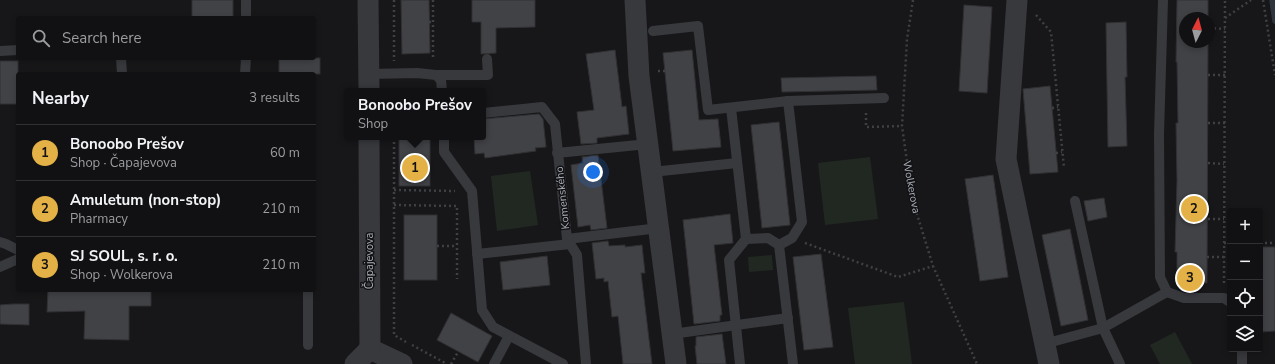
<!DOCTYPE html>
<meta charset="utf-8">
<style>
:root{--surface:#111113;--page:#1a1a1c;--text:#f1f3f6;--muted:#9c9da0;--line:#303133;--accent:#e3b145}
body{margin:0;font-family:"Nunito Sans",sans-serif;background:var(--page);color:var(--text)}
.controls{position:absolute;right:12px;bottom:12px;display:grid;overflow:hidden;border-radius:4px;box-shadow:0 2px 6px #0003}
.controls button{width:36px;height:36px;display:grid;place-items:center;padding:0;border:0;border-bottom:1px solid var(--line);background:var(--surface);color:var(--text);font:20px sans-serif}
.compass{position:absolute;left:1179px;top:12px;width:36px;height:36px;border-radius:50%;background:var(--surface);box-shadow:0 2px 6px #0003;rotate:6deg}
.you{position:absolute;left:593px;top:172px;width:14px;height:14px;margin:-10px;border:3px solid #fff;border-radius:50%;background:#1a73e8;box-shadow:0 0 0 6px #1a73e833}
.badge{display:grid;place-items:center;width:26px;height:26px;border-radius:50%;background:var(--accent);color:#111;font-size:13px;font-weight:700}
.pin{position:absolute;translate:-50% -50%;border:2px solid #fff;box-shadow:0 1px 4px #0006}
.popup{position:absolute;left:344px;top:88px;width:142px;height:52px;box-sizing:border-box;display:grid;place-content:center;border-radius:4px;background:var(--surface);filter:drop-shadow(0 1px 3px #0005);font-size:13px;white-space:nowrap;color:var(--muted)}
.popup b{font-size:15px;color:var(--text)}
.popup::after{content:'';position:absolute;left:50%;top:100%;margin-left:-8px;border:8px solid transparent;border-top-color:var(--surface)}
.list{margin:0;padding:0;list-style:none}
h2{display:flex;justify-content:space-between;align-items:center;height:52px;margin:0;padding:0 16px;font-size:17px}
h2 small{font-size:13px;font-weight:400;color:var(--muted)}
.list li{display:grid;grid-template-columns:26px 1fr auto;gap:12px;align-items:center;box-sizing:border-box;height:56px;padding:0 16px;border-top:1px solid var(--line)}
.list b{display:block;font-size:15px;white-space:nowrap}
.list p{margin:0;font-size:13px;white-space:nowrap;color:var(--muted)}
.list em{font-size:13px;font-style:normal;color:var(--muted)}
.icon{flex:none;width:22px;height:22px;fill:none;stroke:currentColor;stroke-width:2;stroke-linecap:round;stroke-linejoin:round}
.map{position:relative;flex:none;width:1275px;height:364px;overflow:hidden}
.search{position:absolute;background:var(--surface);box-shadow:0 2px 6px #0003;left:16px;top:16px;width:300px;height:44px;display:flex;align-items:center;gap:10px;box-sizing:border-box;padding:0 14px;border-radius:4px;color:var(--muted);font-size:15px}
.panel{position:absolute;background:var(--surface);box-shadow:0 2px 6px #0003;left:16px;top:72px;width:300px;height:220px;border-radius:4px}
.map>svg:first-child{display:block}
.green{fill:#212822}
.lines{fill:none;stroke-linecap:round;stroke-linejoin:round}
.stream{stroke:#2e353c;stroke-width:5.5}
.building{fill:#414246;stroke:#313134}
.path{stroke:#3e4044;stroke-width:2.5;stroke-dasharray:2 3;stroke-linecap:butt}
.lane{stroke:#38393d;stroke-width:10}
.street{stroke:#38393d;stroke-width:21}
.labels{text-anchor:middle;stroke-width:3;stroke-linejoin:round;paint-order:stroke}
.street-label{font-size:11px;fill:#aaaeb7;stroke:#121214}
</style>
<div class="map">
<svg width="1275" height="364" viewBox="0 0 1275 364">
<rect width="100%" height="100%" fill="#171719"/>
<g class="green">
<path d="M870,157L878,219L825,225L818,163Z"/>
<path d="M530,171L538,225L497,231L491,176Z"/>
<path d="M772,255L773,270L749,272L748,257Z"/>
<path d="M904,302L912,364H855L848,308Z"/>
<path d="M1175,332L1192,364H1160L1150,345Z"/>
</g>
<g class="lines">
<path class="stream" d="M1272,0L1275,21"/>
</g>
<g class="building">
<rect x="192" y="0" width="41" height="18"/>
<path d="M401,0H429L430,53L402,54Z"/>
<path d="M472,0H535V27L496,28V53L481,54V22H472Z"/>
<path d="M1177,0H1208V18H1185V42H1208L1207,283H1179V281L1177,280V252H1175L1177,181L1176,123H1178L1177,62H1176Z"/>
<path d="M964,5L992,7L987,93L959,91Z"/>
<path d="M1126,22L1127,77H1125L1127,146L1108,147L1106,23Z"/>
<path d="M615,50L622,107L626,106L629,134L597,138V143L581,144L577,112L594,110L586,54Z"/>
<path d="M692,50L699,120L718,119L721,147L673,151L663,53Z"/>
<rect x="279" y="58" width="41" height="16"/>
<rect x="0" y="61" width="18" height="43"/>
<path d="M876,76L877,90L782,92L781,78Z"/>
<path d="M1050,86L1058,172L1030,174L1023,89Z"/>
<path d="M539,114L543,119L546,147L535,148L536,151L485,158L484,153L475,154L474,137H483V119Z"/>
<path d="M779,122L790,225L762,228L751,125Z"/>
<rect x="399" y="137" width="31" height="49"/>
<path d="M598,155L607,228L591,230L590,225L578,227L571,165L583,163L582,157Z"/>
<path d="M993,175L1008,277L980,281L965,179Z"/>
<path d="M1104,198L1107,217L1088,221L1084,201Z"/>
<path d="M730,214L733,243L714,245L722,315H720V321L694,324L683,220Z"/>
<rect x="404" y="215" width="33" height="65"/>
<path d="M1070,229L1088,320L1061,326L1042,235Z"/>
<path d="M608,241L609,246L625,245V247L642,245L645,273H641L652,364H623L618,316L612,317L608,281L604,282V278L596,279L592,243Z"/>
<path d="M1260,247H1275V331L1261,332Z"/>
<path d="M821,254L833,347L804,350L793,257Z"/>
<path d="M547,256L550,285L503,290L500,262Z"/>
<path d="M48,290H151V306H129V340L84,339L85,311L47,312Z"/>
<path d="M13,304H29V325L0,324V305Z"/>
<path d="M451,313L492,336L478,362L437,340Z"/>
<path d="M722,334L726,364H697L695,346H696V337Z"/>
</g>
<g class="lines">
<g class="path">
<path d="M394,0V61"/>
<path d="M433,0V60"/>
<path d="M913,0L907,39L902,126L912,198L933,266L977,364"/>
<path d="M1263,0L1275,75"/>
<path d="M1036,15L1051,32L1064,168"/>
<path d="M1225,18L1251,0"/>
<path d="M429,22H433"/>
<path d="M1209,28L1225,29"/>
<path d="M658,71H665"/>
<path d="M1208,75H1225"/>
<path d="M1052,108L1058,107"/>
<path d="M866,113V127L902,126"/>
<path d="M1208,123H1225"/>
<path d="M394,137V335L406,342"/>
<path d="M1056,153L1062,152"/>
<path d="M1208,163L1224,164"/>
<path d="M394,190L455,191"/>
<path d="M394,205L457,206V279"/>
<path d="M1208,219H1224"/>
<path d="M805,243L898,277L933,266"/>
<path d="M1224,243H1230"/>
<path d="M1260,243H1275"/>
<path d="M437,246H457"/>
<path d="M1207,257H1224"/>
<path d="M1224,283L1225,0"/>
<path d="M1260,301H1261"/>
<path d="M1260,336H1264"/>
<path d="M412,345L447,364"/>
<path d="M451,364L458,352"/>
</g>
<g class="lane">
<path d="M1163,0L1159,134L1160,277L1167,292L1184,298H1224L1230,302"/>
<path d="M246,18V0"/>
<path d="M653,31L698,26L708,110L788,101L884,98"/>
<path d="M0,51L18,50"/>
<path d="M121,58L122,74"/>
<path d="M245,74L246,58"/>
<path d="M369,74L417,73L436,75L441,80L442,91"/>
<path d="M436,75H488L487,59"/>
<path d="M788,101L802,222L792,238L779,245L793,364"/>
<path d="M731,108L746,239L729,260L740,364"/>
<path d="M483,113L542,107L555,124L567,239L577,255L586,364"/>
<path d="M444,137V152L472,191L482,310L493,327L563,364"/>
<path d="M557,153L648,144"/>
<path d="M652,172L737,163"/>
<path d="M1075,201L1103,328L1120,364"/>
<path d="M567,239L659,228"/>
<path d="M746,239L768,238L779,245"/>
<path d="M0,242L6,244L18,250"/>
<path d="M477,254L570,244"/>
<path d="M0,267L18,259"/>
<path d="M672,334L788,318"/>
<path d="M1044,344L1103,328L1167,292"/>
<path d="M308,345V290"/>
<path d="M494,364L509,336"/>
<path d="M1242,364V349"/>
</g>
<g class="street">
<path d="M368,0L369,91"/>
<path d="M635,0L639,76L676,364"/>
<path d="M1017,0L1006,159L1049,364"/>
<path d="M369,137L370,349L402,364"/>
<path d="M355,364L370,349"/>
</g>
</g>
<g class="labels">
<g class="street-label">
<text transform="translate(912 187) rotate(79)" y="4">Wolkerova</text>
<text transform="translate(562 198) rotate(-96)" y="4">Komenského</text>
<text transform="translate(369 261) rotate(-90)" y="4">Čapajevova</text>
</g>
</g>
</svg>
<div class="controls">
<button>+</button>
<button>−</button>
<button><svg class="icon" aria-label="locate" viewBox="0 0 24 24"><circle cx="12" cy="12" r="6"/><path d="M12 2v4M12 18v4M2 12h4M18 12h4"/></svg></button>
<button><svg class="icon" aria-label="layers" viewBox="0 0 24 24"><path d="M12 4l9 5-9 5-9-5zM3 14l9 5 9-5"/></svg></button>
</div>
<svg class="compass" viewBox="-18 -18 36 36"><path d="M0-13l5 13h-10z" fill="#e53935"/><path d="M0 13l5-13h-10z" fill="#9c9da0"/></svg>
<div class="you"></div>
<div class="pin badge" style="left:415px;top:168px">1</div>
<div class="popup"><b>Bonoobo Prešov</b>Shop</div>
<div class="pin badge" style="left:1194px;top:209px">2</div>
<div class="pin badge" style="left:1190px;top:278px">3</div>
<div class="search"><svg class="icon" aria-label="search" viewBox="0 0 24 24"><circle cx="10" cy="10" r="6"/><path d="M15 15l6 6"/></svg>Search here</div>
<section class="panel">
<h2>Nearby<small>3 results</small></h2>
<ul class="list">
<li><span class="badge">1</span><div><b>Bonoobo Prešov</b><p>Shop · Čapajevova</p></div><em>60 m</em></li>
<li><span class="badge">2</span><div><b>Amuletum (non-stop)</b><p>Pharmacy</p></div><em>210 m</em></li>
<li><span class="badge">3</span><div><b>SJ SOUL, s. r. o.</b><p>Shop · Wolkerova</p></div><em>210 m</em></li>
</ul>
</section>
</div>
